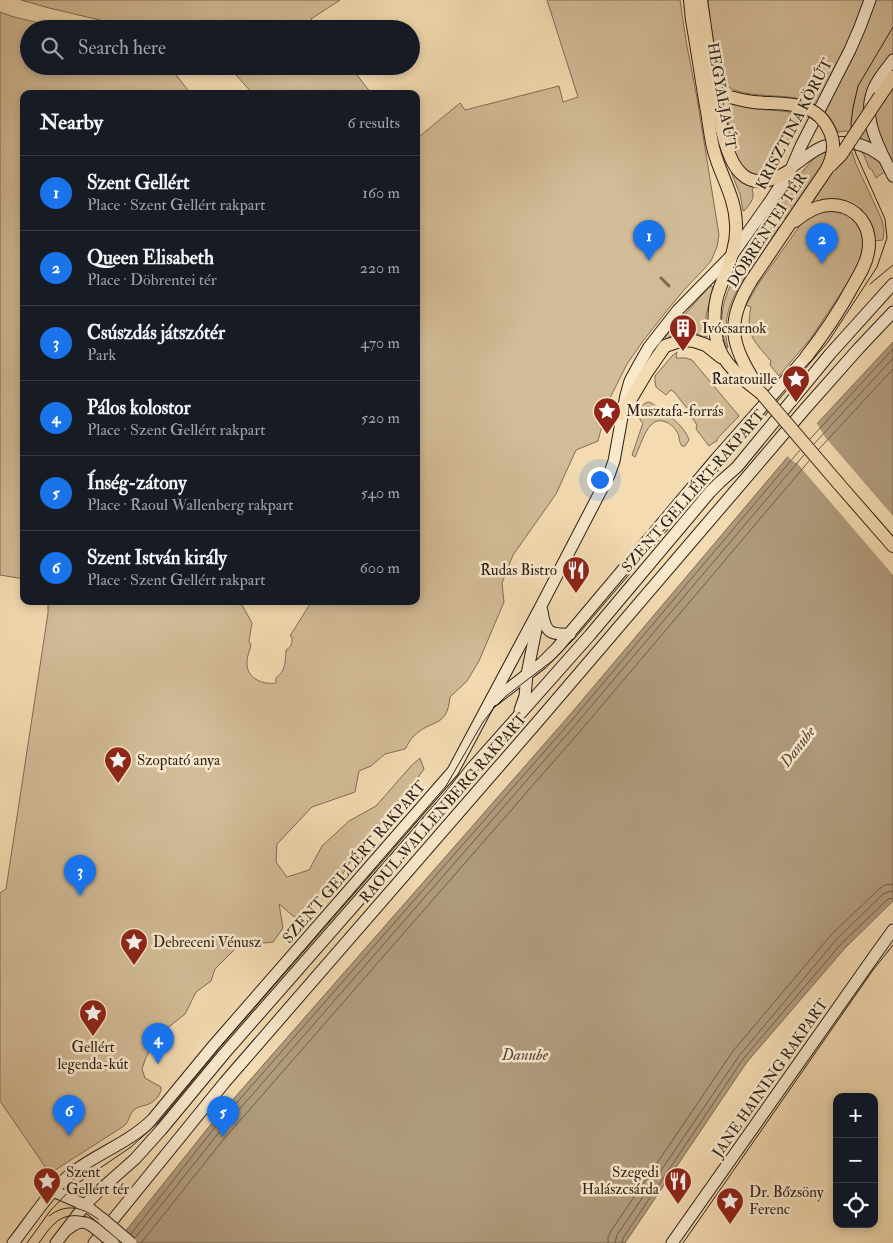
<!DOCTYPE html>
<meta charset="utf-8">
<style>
:root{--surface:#171b24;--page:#242831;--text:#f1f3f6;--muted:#9ea1a6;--line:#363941;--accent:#1a73e8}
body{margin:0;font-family:"IM FELL Double Pica",serif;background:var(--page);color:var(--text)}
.controls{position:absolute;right:15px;bottom:15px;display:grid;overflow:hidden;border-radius:10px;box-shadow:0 2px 8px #0003}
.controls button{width:45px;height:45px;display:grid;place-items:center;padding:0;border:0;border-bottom:1px solid var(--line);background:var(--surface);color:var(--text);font:25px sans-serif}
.you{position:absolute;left:599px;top:479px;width:18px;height:18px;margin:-12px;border:4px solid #fff;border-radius:50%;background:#1a73e8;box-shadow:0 0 0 8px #1a73e833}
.badge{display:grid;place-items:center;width:32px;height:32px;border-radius:50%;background:var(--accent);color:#fff;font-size:16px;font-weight:700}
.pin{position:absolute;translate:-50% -41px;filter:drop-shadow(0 1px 2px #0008)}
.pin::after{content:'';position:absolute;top:26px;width:18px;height:15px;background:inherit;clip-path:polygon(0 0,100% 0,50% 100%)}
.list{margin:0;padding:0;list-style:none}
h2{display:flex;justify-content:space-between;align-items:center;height:65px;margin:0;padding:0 20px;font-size:21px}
h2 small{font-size:16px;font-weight:400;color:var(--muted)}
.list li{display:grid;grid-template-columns:32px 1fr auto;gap:15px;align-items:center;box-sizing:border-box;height:75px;padding:0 20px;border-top:1px solid var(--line)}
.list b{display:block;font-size:19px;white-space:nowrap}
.list p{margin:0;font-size:16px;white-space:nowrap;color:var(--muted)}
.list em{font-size:16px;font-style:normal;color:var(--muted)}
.icon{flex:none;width:28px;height:28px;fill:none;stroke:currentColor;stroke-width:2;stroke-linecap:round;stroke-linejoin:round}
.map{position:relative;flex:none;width:893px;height:1243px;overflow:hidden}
.search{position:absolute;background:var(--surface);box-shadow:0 2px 8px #0003;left:20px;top:20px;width:400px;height:55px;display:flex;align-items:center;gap:12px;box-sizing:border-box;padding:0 18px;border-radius:28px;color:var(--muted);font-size:19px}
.panel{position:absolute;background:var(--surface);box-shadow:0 2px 8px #0003;left:20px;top:90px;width:400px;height:515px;border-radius:10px}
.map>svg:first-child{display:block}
.green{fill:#d2bb97;stroke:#7e6d57}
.water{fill:#b09b7d;stroke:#7b6954}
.pier{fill:#f4dbb1}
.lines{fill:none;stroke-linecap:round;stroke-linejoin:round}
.shore{stroke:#6e5d4a;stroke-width:1}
.stream{stroke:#7b6954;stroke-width:3}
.secondary-casing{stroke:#2b1f17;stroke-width:13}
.primary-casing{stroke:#2b1f17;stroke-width:14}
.secondary{stroke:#f8e8cc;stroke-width:11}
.primary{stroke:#f4dbb1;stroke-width:12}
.tram{stroke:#2b1f17;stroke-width:1}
.secondary-bridge-casing{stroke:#2b1f17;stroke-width:13;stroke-linecap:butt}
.primary-bridge-casing{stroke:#2b1f17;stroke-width:14;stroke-linecap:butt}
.secondary-bridge{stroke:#f8e8cc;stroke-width:11}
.primary-bridge{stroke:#f4dbb1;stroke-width:12}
.labels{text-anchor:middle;stroke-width:5;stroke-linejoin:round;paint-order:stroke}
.street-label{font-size:15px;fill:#2b1f17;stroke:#f8e8cc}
.poi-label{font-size:15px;fill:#2b1f17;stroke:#f8e8cc;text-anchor:start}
.water-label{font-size:16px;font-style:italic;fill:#5a4a3b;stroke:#f8e8cc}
</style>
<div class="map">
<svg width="893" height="1243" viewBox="0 0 893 1243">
<rect width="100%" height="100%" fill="#f4dbb1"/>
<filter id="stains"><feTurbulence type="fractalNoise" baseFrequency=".004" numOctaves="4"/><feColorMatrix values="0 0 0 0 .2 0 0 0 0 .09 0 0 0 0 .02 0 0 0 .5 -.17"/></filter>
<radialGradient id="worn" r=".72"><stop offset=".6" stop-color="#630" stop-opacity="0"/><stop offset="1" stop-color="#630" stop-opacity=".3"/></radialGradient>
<g class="green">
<path d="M21,0H340L311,19L319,29H190L188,25L176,21L161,22L155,29H138L49,8Z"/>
<path d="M547,0H680L686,41L697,98L719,235L717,247L711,261L704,269L685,289L669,308L643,341L627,364L608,402L598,441L576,450L556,494L513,555L502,583L504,602L479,661L467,681L450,697C447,729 432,718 414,736C410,739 408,745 405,749L385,754L371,766L359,771L355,792L312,807L277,844L276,862L287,877L309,870L322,846L349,821L376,806L411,766L420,758L424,769L399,804L361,844L332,892L316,901L302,919L293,916L279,904L283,928L273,942L238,946L215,969L211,981L196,992L185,1014L170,1026L157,1033L145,1060L142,1069L145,1078L161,1087C162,1093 156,1100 151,1103C146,1106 139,1106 135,1109C129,1113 130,1121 124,1126L52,1172L46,1168L0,1101V893L6,889L48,613V601H239L241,603L252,623L249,641L251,645C250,650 247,656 247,662C246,678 262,685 276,683V678C286,671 285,662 286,650C292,646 292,644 292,637L290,636L312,601H416V133L420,136L460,103L465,110L559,86L563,102L578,97Z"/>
<path d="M708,0H893V166L876,178L872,170L869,168L864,155L861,151L859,139L846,131L838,132C818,88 784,100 745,93C736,91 726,88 722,80C717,73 717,62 715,54C712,36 709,18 708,0Z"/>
<path d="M0,12L14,17L64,29H29V66H169L191,94H24V579L0,575Z"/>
<path d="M228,66H350L367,88L373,94H253Z"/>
<path d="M730,103C754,112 780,108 804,115L791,138L760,177C756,176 751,175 748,173C731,160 730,130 726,109Z"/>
<path d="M851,149L856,164L882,220L884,230L883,240L864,242L863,253L857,269L811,338L779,376L770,365L771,361C754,341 745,335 751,307L746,305L759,283L799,227L776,211C786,196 810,155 827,150C834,148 843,149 851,149Z"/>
<path d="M734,170L755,185L752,190C756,198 749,205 744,211H743L740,194L731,172Z"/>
<path d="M774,224L779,227C771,240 762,253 753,266C735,291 720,315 728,348H727C709,303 741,267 764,230L768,233Z"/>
<path d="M711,286L713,287L706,316L707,337C690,333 684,325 667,339L665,337L709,287Z"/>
<path d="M677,352L676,358H686L692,360L739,416L717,439V441L713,443L709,446L696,429L697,425L691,416V413L674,392L671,390L666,395L656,387L655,382V376L672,356Z"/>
<path d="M649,402C658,406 656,408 661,412C664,414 666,414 669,416C677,421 687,432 689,440L685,446H682C678,441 680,436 677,432C672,423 659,416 651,425C645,430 639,449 635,457L632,455L643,423L640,420C639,411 639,404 649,402Z"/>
</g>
<path class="water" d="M893,342V901L845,948L747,1062L625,1243H116L208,1128L568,717L801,441Z"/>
<path class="pier" d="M815,422L818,425L825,437L893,516V575L796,462L795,463L786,455Z"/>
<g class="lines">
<g class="shore">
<path d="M810,439L893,349"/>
<path d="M814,444L893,358"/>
<path d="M819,449L893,369"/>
<path d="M131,1234L212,1131L572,720L800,450"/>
<path d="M135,1238L217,1135L576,724L804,455"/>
<path d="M141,1243L223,1140L582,729L809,461"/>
<path d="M608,1243V1237L611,1231L733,1051L831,935L879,889L885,885L893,884"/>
<path d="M615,1243L617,1235L739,1056L836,940L883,894L888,892L893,891"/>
<path d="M622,1243L623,1238L743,1059L841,944L888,899L893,898"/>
</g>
<path class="stream" d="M661,278L669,286"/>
<g class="secondary-casing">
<g id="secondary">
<path d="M893,60C885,71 874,83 871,97C864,124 882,153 893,176"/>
<path d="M793,166C802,160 812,151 822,147C846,138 865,143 884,158"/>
<path d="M542,611C545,632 549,635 570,634"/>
<path d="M494,700L542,663L557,648L716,459L806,357"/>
<path d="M520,710L525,696L527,674L538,620"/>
<path d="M53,1191L85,1205L104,1220"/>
<path d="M68,1229C79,1220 85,1220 96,1229"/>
<path d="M13,1243C32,1219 49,1191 73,1172C100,1152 130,1142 153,1119L214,1045L453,771L541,606L609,475L614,461L626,395L630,381L638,366L649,347L678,310L732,255L771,200L792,167L801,146L850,50L860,27L870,0"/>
<path d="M56,1243L85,1205L101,1189L135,1159L161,1130L224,1054L450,796L472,768L590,635L710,492L720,482L737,467L830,354L893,284"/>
<path d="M94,1243L225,1082L540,719L805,409L859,348L893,312"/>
<path d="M672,1243L875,955L893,930"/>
</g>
</g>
<g class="primary-casing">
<g id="primary">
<path d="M690,0L692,20C697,48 701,77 706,106C709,121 710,137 714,151C721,177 735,196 736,224C738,250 724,273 717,297C713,312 714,327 717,342C722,364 744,380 761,393"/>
<path d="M701,0L711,69L716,86"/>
<path d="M713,79C715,94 717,110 721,125C729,165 744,199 789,171"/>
<path d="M880,96L893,77"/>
<path d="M795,221C810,209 825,201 844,207C863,214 872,232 868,253C866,264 860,274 854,284C840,310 824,334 806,357"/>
<path d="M756,384C731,344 725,323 751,281L827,169"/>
<path d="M622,414L647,372L665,346L683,340L694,341L706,345L721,357"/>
<path d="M838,483L893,546"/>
</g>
</g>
<use href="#secondary" class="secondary"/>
<use href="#primary" class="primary"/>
<g class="tram">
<path d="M870,284L893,265"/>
<path d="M49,1216C79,1193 103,1224 125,1243"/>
<path d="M27,1243L50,1211L75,1185L131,1147L151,1129L218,1049L446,786L483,722L494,708L506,696L552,661L574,639L828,342L877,267L887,238L885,219L856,154L852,142L851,123L853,108L858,86L893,27"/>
<path d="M39,1243C52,1225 60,1211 85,1217"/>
<path d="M683,1243L873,970L893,945"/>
</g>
<g class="secondary-bridge-casing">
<g id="secondary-bridge">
<path d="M104,1220L131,1243"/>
<path d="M96,1229L113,1243"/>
</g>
</g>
<g class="primary-bridge-casing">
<g id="primary-bridge">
<path d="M730,97C738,99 745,101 753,102C782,105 816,98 830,132C836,145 833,157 827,169"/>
<path d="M830,166L841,155L880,96"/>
<path d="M761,393L838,483"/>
</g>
</g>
<use href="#secondary-bridge" class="secondary-bridge"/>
<use href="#primary-bridge" class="primary-bridge"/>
</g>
<defs>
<g id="building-pin" transform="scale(1.4375)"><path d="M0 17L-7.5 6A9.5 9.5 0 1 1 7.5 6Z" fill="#8f2418" stroke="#f8e8cc"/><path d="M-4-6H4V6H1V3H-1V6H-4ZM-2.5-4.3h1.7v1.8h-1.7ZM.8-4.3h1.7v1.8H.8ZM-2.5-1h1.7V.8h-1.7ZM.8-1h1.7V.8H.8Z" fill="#fff"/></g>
<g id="sight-pin" transform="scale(1.4375)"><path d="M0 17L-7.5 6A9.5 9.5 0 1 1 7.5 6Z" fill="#8f2418" stroke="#f8e8cc"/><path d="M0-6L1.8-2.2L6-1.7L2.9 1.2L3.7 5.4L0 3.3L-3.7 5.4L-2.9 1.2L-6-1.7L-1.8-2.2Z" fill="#fff"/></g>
<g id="restaurant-pin" transform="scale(1.4375)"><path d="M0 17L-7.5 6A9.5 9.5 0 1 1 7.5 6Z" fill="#8f2418" stroke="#f8e8cc"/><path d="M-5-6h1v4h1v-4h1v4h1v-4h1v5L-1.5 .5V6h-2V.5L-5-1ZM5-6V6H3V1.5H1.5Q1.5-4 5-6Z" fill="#fff"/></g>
</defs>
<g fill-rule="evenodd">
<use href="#building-pin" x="683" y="328"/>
<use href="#sight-pin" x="796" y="379"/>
<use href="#sight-pin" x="607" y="411"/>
<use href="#restaurant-pin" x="576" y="570"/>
<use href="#sight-pin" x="118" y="760"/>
<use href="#sight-pin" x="134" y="942"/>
<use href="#sight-pin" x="93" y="1013"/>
<use href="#sight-pin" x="47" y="1181"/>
<use href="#restaurant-pin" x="678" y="1181"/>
<use href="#sight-pin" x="730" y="1201"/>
</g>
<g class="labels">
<g class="street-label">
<text transform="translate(722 96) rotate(80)" y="5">HEGYALJA ÚT</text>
<text transform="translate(794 124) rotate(-62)" y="5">KRISZTINA KÖRÚT</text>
<text transform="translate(767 230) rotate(-57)" y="5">DÖBRENTEI TÉR</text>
<text transform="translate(693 491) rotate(-49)" y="5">SZENT GELLÉRT RAKPART</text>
<text transform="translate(443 808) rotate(-49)" y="5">RAOUL WALLENBERG RAKPART</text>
<text transform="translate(354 862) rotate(-49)" y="5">SZENT GELLÉRT RAKPART</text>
<text transform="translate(770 1078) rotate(-55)" y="5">JANE HAINING RAKPART</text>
</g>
<g class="poi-label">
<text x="702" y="333">Ivócsarnok</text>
<text x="777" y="384" text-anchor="end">Ratatouille</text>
<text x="626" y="416">Musztafa-forrás</text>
<text x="557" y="575" text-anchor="end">Rudas Bistro</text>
<text x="137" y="765">Szoptató anya</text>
<text x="153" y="947">Debreceni Vénusz</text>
<text x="93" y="1052" text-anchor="middle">Gellért<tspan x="93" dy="17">legenda-kút</tspan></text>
<text x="66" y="1177">Szent<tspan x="66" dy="17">Gellért tér</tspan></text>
<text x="659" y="1177" text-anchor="end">Szegedi<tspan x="659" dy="17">Halászcsárda</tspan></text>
<text x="749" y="1197">Dr. Bőzsöny<tspan x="749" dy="17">Ferenc</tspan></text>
</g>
<g class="water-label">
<text transform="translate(797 746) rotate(-52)" y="6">Danube</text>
<text x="525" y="1060">Danube</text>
</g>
</g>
<rect width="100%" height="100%" filter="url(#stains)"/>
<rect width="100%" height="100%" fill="url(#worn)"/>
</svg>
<div class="controls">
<button>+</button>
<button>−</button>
<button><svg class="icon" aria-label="locate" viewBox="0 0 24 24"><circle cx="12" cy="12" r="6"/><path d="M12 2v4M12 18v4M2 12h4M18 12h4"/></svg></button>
</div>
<div class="you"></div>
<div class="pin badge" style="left:649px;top:261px">1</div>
<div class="pin badge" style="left:822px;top:264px">2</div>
<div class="pin badge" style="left:80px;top:896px">3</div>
<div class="pin badge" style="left:158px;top:1064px">4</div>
<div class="pin badge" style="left:223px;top:1137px">5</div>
<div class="pin badge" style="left:69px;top:1136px">6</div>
<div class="search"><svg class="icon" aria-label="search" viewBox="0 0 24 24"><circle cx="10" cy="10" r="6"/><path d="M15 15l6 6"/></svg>Search here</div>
<section class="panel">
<h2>Nearby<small>6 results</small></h2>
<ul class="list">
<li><span class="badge">1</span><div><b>Szent Gellért</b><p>Place · Szent Gellért rakpart</p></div><em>160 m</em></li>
<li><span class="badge">2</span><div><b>Queen Elisabeth</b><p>Place · Döbrentei tér</p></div><em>220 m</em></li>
<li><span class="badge">3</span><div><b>Csúszdás játszótér</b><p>Park</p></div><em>470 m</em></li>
<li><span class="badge">4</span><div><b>Pálos kolostor</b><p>Place · Szent Gellért rakpart</p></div><em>520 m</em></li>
<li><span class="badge">5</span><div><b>Ínség-zátony</b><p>Place · Raoul Wallenberg rakpart</p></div><em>540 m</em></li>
<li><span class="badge">6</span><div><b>Szent István király</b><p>Place · Szent Gellért rakpart</p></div><em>600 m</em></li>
</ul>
</section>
</div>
